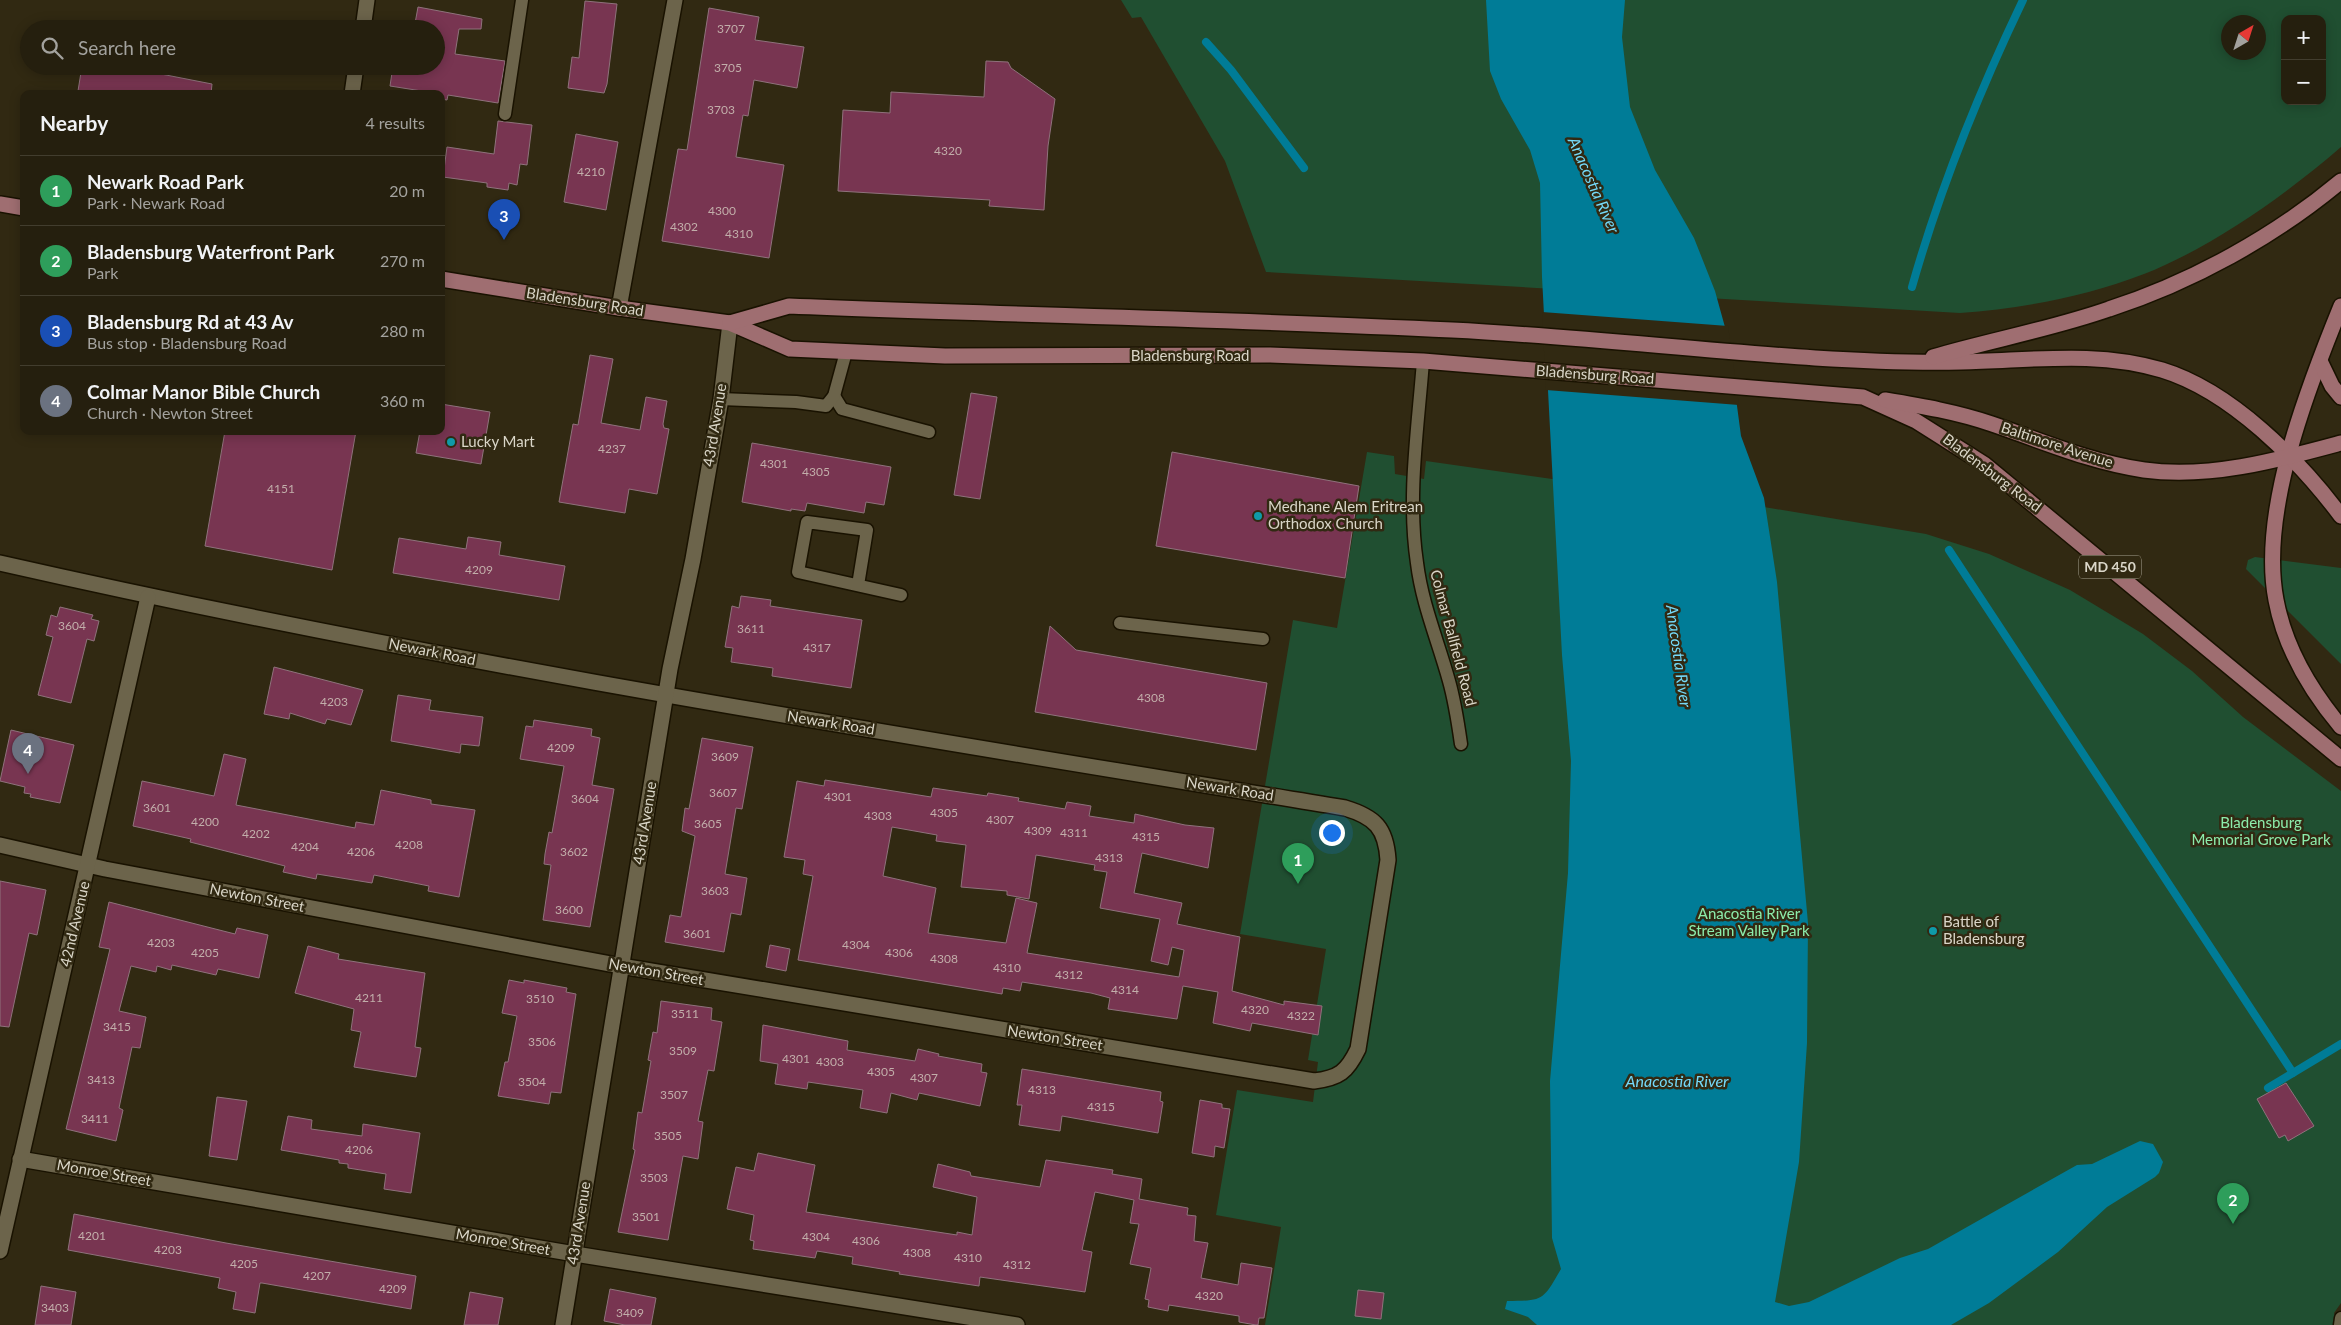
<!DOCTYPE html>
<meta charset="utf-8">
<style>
:root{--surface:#251f0e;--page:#312c1c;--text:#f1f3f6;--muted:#a3a29e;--line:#423d2e;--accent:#f49e8a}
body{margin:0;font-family:Lato,sans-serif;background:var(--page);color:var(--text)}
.controls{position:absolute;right:15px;top:15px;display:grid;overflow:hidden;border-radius:10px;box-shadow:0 2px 12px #0003}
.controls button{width:45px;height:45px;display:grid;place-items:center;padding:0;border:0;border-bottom:1px solid var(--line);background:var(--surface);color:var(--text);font:25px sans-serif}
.compass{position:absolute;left:2221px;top:15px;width:45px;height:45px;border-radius:50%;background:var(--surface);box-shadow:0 2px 12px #0003;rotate:39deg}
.you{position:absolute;left:1331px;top:832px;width:18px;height:18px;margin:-12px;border:4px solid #fff;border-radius:50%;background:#1a73e8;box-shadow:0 0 0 8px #1a73e833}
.badge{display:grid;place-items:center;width:32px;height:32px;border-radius:50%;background:var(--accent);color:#fff;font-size:16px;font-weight:700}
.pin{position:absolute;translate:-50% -41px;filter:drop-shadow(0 1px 2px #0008)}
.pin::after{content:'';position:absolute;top:26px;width:18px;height:15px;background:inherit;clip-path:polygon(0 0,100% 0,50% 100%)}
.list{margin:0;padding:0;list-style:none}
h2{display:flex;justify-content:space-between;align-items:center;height:65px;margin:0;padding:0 20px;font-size:21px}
h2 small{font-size:16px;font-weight:400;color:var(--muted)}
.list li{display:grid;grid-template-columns:32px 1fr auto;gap:15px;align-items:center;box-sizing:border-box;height:70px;padding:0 20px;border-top:1px solid var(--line)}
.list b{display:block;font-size:19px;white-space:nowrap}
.list p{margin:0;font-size:16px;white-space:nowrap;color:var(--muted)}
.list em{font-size:16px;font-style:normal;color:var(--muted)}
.icon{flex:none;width:28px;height:28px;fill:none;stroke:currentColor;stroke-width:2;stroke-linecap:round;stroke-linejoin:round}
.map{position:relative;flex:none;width:2341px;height:1325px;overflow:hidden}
.search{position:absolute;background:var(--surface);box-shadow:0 2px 12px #0003;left:20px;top:20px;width:425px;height:55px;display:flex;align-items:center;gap:12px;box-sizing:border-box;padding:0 18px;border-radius:28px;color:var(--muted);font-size:19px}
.panel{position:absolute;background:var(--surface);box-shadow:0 2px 12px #0003;left:20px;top:90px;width:425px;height:345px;border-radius:10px}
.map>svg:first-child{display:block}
.green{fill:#204f31;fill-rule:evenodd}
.water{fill:#007c97}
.pier{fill:#312912}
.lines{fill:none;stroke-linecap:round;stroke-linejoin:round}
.stream{stroke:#007c97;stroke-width:8}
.building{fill:#783551;stroke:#8f727c;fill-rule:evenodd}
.service-casing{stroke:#191200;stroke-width:15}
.minor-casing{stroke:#191200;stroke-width:18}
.primary-casing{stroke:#191200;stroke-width:18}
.service{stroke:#6c644b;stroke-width:12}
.minor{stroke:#6c644b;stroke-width:15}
.primary{stroke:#9f6e71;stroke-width:15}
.culture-dot{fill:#0f9aa8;stroke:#312912;stroke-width:2}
.labels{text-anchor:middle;stroke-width:5;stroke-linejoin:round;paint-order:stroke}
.number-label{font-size:12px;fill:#c2aeaa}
.shield{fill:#312912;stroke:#a7a291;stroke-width:1}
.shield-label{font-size:14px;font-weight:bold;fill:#dad6c8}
.street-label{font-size:15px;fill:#dad6c8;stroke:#312912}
.poi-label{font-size:15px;fill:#dad6c8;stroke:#312912;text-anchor:start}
.park-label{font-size:15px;fill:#8cecab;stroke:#312912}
.water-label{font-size:16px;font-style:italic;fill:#74d9f8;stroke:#312912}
</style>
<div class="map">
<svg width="2341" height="1325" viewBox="0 0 2341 1325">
<rect width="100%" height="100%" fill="#312912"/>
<g class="green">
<path d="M1121,0H2341V147C2287,194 2211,248 2144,274C2085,297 2023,308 1960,313L1266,272L1225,161L1141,17L1132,18ZM2285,19H2322V101H2285ZM2228,22H2258V52H2228Z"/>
<path d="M1367,452L1394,456L1395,474L1424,479L1426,461L1763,509L1764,507L1926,534L1989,554L2070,590L2143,634L2192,671L2243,717L2341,791V1303L2334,1313L2338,1325H1265L1281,1227L1216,1215L1237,1090L1313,1102L1318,1062L1308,1060L1326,949L1240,934L1293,620L1337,628Z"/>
<path d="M2255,557L2341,568V664L2246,569L2248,560Z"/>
</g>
<path class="water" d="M1486,0H1625L1622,37L1630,107L1655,170L1694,238L1715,291L1728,338L1741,436L1764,498L1777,582L1808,923L1807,1043L1799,1162L1775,1302L1789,1306L1809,1302L1900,1258L1928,1249L2077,1165L2092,1164L2140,1141L2153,1144L2163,1162L2159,1173L2155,1177L2107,1207L2058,1252L1989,1303L1951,1325H1537L1528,1317L1505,1309L1507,1301C1544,1301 1543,1300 1561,1269L1552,1238L1550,1081L1568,873L1571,761L1562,655L1542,277L1540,183L1530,150L1501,99L1490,71Z"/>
<path class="pier" d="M1542,312L1728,326L1739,405L1546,390Z"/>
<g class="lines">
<g class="stream">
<path d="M1206,42L1231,70L1304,168"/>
<path d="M1912,287C1940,188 1979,92 2023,0"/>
<path d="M1949,550L2293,1073"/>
<path d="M2268,1088L2341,1044"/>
</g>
</g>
<g class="building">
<path d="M585,1L617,4L607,84L604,93L568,88L572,57L579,58Z"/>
<path d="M418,7L482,19L481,29H459L455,54L505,61L498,103L448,95L447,100L441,99V94L390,86L393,66H436V29H414Z"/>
<path d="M709,8L759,17L755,40L804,47L797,88L754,80L748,116L743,115L736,157L784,165L769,258L662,241L678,149L687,150Z"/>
<path d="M986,61L1008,62L1011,68L1055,99L1048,146L1044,210L989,206L990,200L838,191L843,110L890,113L891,92L984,97Z"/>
<path d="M82,66H120L212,84L211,94H96L78,91Z"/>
<path d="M498,121L532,125L527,165L520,164L517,185L509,183L508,190L487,187V183L443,177L447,147L494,154Z"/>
<path d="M576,134L618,142L606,210L564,202Z"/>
<path d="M590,355L613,359L601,423L640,430L646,397L667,401L663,424L664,428L669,429L657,494L629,489L625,513L559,502L573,424L578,425Z"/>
<path d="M971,393L997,397L980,499L954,495Z"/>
<path d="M441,404L490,412L481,464L416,453L420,431H441Z"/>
<path d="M225,431H356L332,570L205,546Z"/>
<path d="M752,443L891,467L884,505L866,502L864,513L807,503L805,511L791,509V511L742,502Z"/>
<path d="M1172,452L1359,486L1345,578L1156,546Z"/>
<path d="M468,537L501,542L499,555L565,566L559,600L393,573L399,538L466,549Z"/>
<path d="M741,596L771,600L770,606L862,620L851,688L772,676L773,668L731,662L733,648L725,647L732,606L739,608Z"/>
<path d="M60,607L93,615L91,619L99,621L94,641L87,639L71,703L38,695L53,637L46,635L51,615L57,617Z"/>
<path d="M1050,626L1076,650L1267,683L1256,750L1035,712Z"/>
<path d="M274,667L363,690L351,725L327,719L325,724L290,713L289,719L264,714Z"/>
<path d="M398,695L431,700L429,710L483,717L479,746L461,744L460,753L391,741Z"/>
<path d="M534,720L592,729L591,736L600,738L592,785L614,789L590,927L543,920L551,865L544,864L545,854L549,832L552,833L564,766L520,759L526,726L533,727Z"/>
<path d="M11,730L74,745L60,803L30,797L31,794L24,793L25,787L0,781Z"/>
<path d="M702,738L753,747L742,809L736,808L725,874L747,878L741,915L731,913L724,952L665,942L670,915L681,917L695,836L682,831L685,808L689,809Z"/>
<path d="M224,754L246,759L236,805L355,828L356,822L374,825L381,790L431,800V804L475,810L459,897L428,891L429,886L374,875L372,883L317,874L316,879L283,872L285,866L190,842L191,839L133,826L142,781L214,796Z"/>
<path d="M825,780L931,797L933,788L987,796L988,793L1019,798L1018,801L1065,809L1067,802L1091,806L1089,816L1134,823L1135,814L1185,825L1214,828L1208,868L1142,853L1134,893L1182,903L1177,924L1240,937L1232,991L1284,1005V1001L1322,1006L1318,1035L1252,1023L1250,1031L1213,1023L1218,992L1183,986L1177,1019L1108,1009L1110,998L1091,993L1022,982L1020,991L1003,988L1002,994L798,960L813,876L803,874L805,860L784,857L797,781L824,786ZM892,827L937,835L936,841L966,845L961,887L1007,891V895L1029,899L1036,855L1095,865L1094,870L1107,872L1100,908L1160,919L1151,961L1168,965L1172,947L1184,950L1179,977L1027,953L1037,903L1016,898L1006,943L928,933L936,888L883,876Z"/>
<path d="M0,881L46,890L37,935L29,933L9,1027L0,1026Z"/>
<path d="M109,902L235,934L237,928L268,935L259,978L218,969L216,975L172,965L171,970L157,966L156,972L131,966L119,1011L146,1017L140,1048L132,1047L119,1108L123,1110L116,1141L66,1129L110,949L99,947Z"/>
<path d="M770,945L790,949L786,971L766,967Z"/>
<path d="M308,946L339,954L338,959L425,973L415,1047L421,1048L416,1077L354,1067L361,1032L351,1030L354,1009L295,993Z"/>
<path d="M509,980L524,983V980L567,988L566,992L576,994L561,1093L551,1092L549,1104L498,1096L505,1062H508L517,1016L502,1013Z"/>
<path d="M661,1001L712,1008L711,1020L722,1022L714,1071L708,1070L698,1121L703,1122L698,1159L683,1156L668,1240L618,1232L635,1150L633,1149L638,1112L642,1113L651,1061L648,1060L653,1032L657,1033Z"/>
<path d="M763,1025L848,1041L847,1050L915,1061L918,1049L939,1054L938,1056L982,1064L981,1072L987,1073L980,1106L919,1093L917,1100L891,1093L887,1113L860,1108L863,1090L808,1082L807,1089L775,1084L778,1064L760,1061Z"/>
<path d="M1022,1069L1161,1092L1160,1101L1163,1102L1158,1133L1062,1116L1060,1131L1019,1125L1022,1105H1017Z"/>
<path d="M2286,1083L2314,1126L2288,1141L2285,1135L2279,1138L2257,1099Z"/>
<path d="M217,1097L247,1101L237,1160L209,1156Z"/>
<path d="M1200,1100L1222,1104V1108L1230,1109L1224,1148L1215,1146L1214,1157L1192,1153Z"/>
<path d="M288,1116L312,1120L311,1129L362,1136L363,1124L420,1133L411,1193L384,1189L386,1174L348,1168V1164L339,1163V1160L281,1150Z"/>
<path d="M758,1153L815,1165L806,1212L957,1235V1232L972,1235L977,1197L933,1187L938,1164L970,1172L971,1176L1040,1187L1046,1160L1113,1170L1112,1174L1142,1179L1139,1199L1188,1208L1187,1215L1196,1216L1194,1241L1208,1243L1201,1278L1238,1285L1241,1263L1272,1268L1264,1318H1259L1258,1325H1256L1239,1322V1316L1169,1305L1168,1311L1148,1307L1149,1300L1145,1299L1151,1268L1130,1264L1139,1224L1130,1223L1134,1200L1095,1192L1082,1250L1092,1252L1085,1292L980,1277L979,1286L899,1274L900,1272L852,1264L853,1257L817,1251L815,1258L753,1249L754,1241L750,1240L754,1215L727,1209L736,1167L754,1171Z"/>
<path d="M74,1214L226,1243L416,1276L411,1309L262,1283H260L255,1313L233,1309L236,1292L218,1288L220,1278L68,1250Z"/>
<path d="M41,1286L76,1292L71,1325H35Z"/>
<path d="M610,1289L656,1298L651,1325H625L604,1321Z"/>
<path d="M1358,1290L1384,1293L1381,1319L1355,1316Z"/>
<path d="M470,1292L503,1298L498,1325H464Z"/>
</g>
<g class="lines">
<g class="service-casing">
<g id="service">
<path d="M505,114L522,0"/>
<path d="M1423,361C1418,428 1407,496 1417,563C1422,604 1438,641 1449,681C1455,702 1458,723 1461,744"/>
<path d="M834,396L842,409L929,432"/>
<path d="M721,399L796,402L826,406L834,396L846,352"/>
<path d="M858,585L867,530L807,522L798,572L901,595"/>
<path d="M1120,623L1263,639"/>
<path d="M2340,1325L2341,1318"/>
</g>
</g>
<g class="minor-casing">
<g id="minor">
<path d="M363,29L367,0"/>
<path d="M352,94L356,66"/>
<path d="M619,308L675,0"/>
<path d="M0,563C445,664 895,734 1345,808C1375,817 1386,828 1388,860L1358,1049C1347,1072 1339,1078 1314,1081L621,966L105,869L0,845"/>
<path d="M20,1159L575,1254L1017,1325"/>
<path d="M0,1251L148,597"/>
<path d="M563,1325L670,669L693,559L721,399L730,323"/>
</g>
</g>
<g class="primary-casing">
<g id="primary">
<path d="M0,204L24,208"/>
<path d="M441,279L619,308L730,323L790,349L945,356L1270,355L1423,361L1863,397L1916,421L1984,464L2341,759"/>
<path d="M2341,306C2308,387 2259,512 2276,600C2285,648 2310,690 2341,727"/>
<path d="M730,323L789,306C1010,315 1231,319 1452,330C1573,336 1694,350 1815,358C1863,361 1912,363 1961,362C2028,361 2096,350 2162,370C2231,391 2299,460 2341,516"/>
<path d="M1933,357C1991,340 2052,329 2109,309C2192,282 2274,237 2341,181"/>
<path d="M2320,361L2332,386L2341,397"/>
<path d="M1885,400C1921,406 1957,412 1992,424C2042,441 2090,462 2144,470C2210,479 2278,460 2341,443"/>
</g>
</g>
<use href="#service" class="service"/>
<use href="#minor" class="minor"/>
<use href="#primary" class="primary"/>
</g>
<g class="culture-dot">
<circle cx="451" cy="442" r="5"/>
<circle cx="1258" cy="516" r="5"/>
<circle cx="1933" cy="931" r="5"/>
</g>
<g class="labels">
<g class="number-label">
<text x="731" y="33">3707</text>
<text x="728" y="72">3705</text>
<text x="721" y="114">3703</text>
<text x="948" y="155">4320</text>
<text x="591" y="176">4210</text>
<text x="722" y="215">4300</text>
<text x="684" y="231">4302</text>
<text x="739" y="238">4310</text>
<text x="612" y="453">4237</text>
<text x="774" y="468">4301</text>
<text x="816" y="476">4305</text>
<text x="281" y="493">4151</text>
<text x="479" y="574">4209</text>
<text x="72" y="630">3604</text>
<text x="751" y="633">3611</text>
<text x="817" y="652">4317</text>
<text x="1151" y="702">4308</text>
<text x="334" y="706">4203</text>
<text x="561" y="752">4209</text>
<text x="725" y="761">3609</text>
<text x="723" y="797">3607</text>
<text x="838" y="801">4301</text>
<text x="585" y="803">3604</text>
<text x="157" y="812">3601</text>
<text x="944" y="817">4305</text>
<text x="878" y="820">4303</text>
<text x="1000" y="824">4307</text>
<text x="205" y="826">4200</text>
<text x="708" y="828">3605</text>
<text x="1038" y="835">4309</text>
<text x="1074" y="837">4311</text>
<text x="256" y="838">4202</text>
<text x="1146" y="841">4315</text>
<text x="409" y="849">4208</text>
<text x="305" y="851">4204</text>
<text x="361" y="856">4206</text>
<text x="574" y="856">3602</text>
<text x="1109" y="862">4313</text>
<text x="715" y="895">3603</text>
<text x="569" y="914">3600</text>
<text x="697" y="938">3601</text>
<text x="161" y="947">4203</text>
<text x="856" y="949">4304</text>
<text x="205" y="957">4205</text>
<text x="899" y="957">4306</text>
<text x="944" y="963">4308</text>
<text x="1007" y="972">4310</text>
<text x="1069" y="979">4312</text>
<text x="1125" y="994">4314</text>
<text x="369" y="1002">4211</text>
<text x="540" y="1003">3510</text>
<text x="1255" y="1014">4320</text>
<text x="685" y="1018">3511</text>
<text x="1301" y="1020">4322</text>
<text x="117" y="1031">3415</text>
<text x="542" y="1046">3506</text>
<text x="683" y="1055">3509</text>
<text x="796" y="1063">4301</text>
<text x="830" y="1066">4303</text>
<text x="881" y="1076">4305</text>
<text x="924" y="1082">4307</text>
<text x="101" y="1084">3413</text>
<text x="532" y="1086">3504</text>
<text x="1042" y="1094">4313</text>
<text x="674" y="1099">3507</text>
<text x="1101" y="1111">4315</text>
<text x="95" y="1123">3411</text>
<text x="668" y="1140">3505</text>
<text x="359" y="1154">4206</text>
<text x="654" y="1182">3503</text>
<text x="646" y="1221">3501</text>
<text x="92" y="1240">4201</text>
<text x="816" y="1241">4304</text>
<text x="866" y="1245">4306</text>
<text x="168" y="1254">4203</text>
<text x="917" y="1257">4308</text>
<text x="968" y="1262">4310</text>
<text x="244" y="1268">4205</text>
<text x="1017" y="1269">4312</text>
<text x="317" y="1280">4207</text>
<text x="393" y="1293">4209</text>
<text x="1209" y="1300">4320</text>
<text x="55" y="1312">3403</text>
<text x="630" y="1317">3409</text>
</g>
<rect class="shield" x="2079" y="555.5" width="62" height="23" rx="4"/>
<g class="shield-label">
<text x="2110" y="572">MD 450</text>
</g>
<g class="street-label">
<text transform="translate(585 302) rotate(9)" y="5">Bladensburg Road</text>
<text x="1190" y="361">Bladensburg Road</text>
<text transform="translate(1595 375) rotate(4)" y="5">Bladensburg Road</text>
<text transform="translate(715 425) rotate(-81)" y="5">43rd Avenue</text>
<text transform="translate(2057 445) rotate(18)" y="5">Baltimore Avenue</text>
<text transform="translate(1992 473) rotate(37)" y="5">Bladensburg Road</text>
<text transform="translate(1453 638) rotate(75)" y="5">Colmar Ballfield Road</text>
<text transform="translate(432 652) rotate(11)" y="5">Newark Road</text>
<text transform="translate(831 723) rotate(9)" y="5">Newark Road</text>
<text transform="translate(1230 789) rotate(9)" y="5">Newark Road</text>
<text transform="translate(645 823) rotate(-81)" y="5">43rd Avenue</text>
<text transform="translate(257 898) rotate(11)" y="5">Newton Street</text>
<text transform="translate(75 924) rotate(-77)" y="5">42nd Avenue</text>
<text transform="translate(656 972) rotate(10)" y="5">Newton Street</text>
<text transform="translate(1055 1038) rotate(9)" y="5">Newton Street</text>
<text transform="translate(104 1173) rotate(10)" y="5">Monroe Street</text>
<text transform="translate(579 1223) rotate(-81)" y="5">43rd Avenue</text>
<text transform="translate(503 1242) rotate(10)" y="5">Monroe Street</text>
</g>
<g class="poi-label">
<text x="461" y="447">Lucky Mart</text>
<text x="1268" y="512">Medhane Alem Eritrean<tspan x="1268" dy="17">Orthodox Church</tspan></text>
<text x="1943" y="927">Battle of<tspan x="1943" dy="17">Bladensburg</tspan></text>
</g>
<g class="park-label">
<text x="2261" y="828">Bladensburg<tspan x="2261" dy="17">Memorial Grove Park</tspan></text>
<text x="1749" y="919">Anacostia River<tspan x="1749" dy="17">Stream Valley Park</tspan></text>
</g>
<g class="water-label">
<text transform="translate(1594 185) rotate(66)" y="6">Anacostia River</text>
<text transform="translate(1679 656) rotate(82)" y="6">Anacostia River</text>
<text x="1677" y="1087">Anacostia River</text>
</g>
</g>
</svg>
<div class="controls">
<button>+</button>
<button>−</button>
</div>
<svg class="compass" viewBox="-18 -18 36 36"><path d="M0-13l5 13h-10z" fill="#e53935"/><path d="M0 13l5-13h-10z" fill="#a3a29e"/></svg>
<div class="you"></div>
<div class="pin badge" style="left:1298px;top:884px;background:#2e9e5b">1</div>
<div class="pin badge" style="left:2233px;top:1224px;background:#2e9e5b">2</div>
<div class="pin badge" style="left:504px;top:240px;background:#1a4fb4">3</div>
<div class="pin badge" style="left:28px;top:774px;background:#6b7280">4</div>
<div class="search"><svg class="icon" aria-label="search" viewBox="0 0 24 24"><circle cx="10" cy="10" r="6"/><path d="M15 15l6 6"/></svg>Search here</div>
<section class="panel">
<h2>Nearby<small>4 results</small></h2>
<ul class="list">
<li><span class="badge" style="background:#2e9e5b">1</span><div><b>Newark Road Park</b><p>Park · Newark Road</p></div><em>20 m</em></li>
<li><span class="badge" style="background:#2e9e5b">2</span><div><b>Bladensburg Waterfront Park</b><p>Park</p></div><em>270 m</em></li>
<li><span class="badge" style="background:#1a4fb4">3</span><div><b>Bladensburg Rd at 43 Av</b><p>Bus stop · Bladensburg Road</p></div><em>280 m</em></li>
<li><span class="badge" style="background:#6b7280">4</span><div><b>Colmar Manor Bible Church</b><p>Church · Newton Street</p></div><em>360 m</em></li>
</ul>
</section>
</div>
